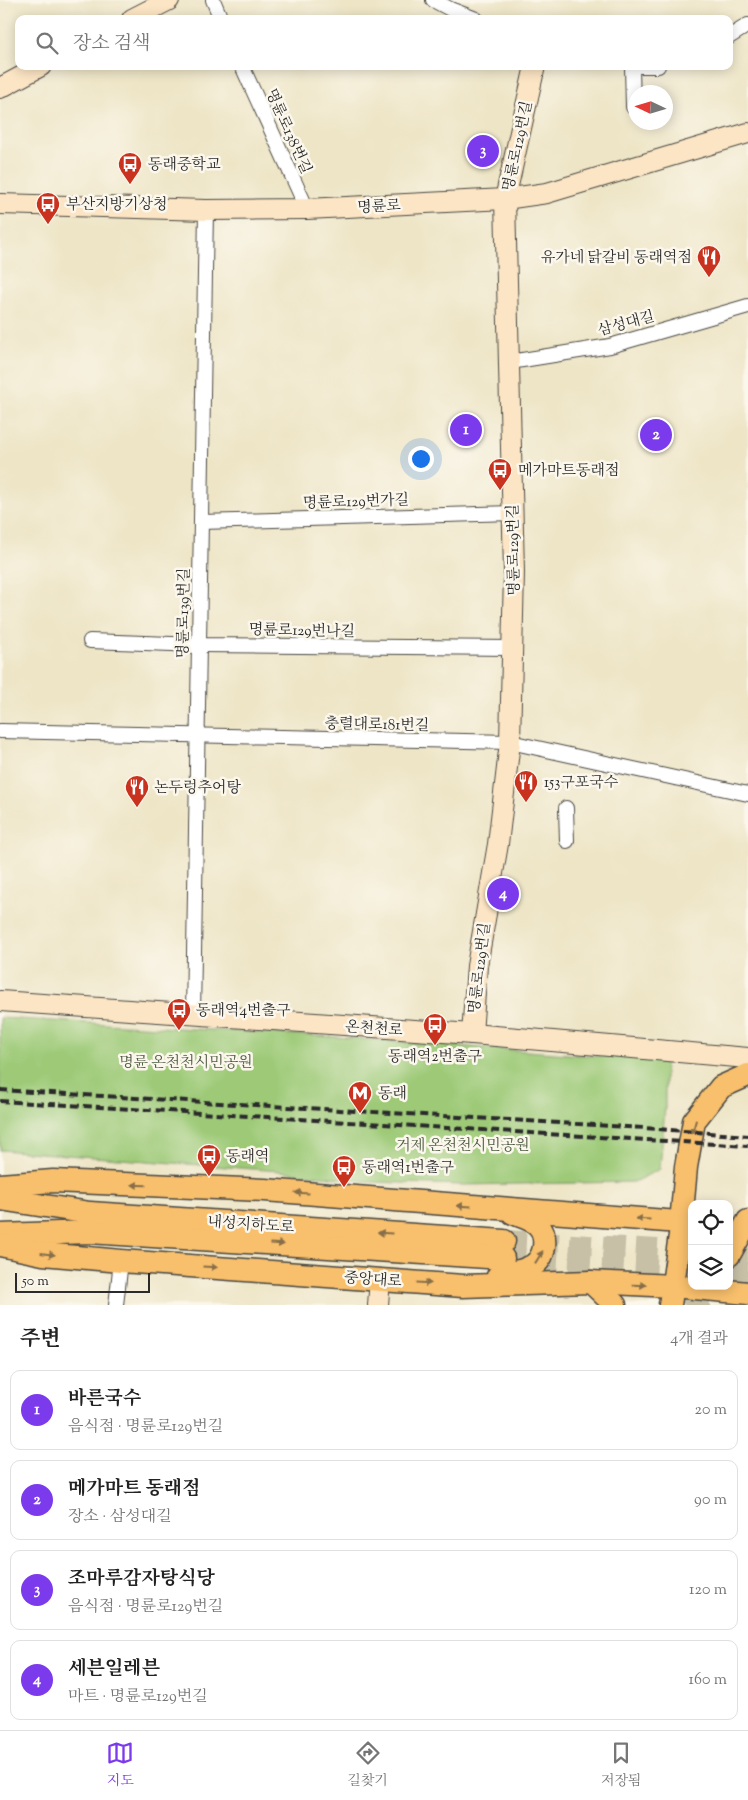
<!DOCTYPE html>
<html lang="ko">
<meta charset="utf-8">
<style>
:root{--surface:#fff;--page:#f6f6f6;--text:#222;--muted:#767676;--line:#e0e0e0;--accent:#7c3aed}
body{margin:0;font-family:"Sorts Mill Goudy","Noto Serif KR",serif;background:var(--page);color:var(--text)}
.controls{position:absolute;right:15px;bottom:15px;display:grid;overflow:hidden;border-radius:10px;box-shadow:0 2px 12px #0003}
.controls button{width:45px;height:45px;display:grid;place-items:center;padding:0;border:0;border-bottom:1px solid var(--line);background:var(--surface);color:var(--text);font:25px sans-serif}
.compass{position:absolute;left:628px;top:85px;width:45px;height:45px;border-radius:50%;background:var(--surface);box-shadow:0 2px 12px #0003;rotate:274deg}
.scale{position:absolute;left:15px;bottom:12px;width:135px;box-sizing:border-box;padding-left:5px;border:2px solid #2b2b2b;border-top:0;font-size:14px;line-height:18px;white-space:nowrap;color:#2b2b2b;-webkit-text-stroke:4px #fbf7ec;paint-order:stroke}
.you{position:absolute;left:420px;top:458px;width:18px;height:18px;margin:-12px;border:4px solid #fff;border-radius:50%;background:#1a73e8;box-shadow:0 0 0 8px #1a73e833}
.badge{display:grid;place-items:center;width:32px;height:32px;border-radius:50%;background:var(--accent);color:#fff;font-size:16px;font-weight:700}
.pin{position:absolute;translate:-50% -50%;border:2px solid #fff;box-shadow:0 1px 5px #0006}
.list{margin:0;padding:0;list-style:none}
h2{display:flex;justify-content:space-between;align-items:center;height:65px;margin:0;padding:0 20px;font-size:21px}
h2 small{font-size:16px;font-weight:400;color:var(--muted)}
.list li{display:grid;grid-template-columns:32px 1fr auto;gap:15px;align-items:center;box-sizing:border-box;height:80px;margin:0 10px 10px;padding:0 10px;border:1px solid var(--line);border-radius:10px}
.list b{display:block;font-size:19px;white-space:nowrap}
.list p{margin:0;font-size:16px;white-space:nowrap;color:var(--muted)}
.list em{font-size:16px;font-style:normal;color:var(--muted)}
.icon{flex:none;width:28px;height:28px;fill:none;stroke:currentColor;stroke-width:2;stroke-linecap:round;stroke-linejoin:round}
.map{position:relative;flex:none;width:748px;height:1305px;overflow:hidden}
.search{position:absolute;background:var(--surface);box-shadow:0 2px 12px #0003;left:15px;right:15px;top:15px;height:55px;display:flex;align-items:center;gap:12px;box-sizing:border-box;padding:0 18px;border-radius:10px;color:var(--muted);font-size:19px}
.sheet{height:425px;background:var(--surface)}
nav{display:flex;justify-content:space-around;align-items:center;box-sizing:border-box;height:70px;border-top:1px solid var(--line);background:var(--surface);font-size:14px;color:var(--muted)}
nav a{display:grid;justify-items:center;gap:2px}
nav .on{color:var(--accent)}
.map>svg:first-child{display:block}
.green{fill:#9eca78;stroke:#647a52}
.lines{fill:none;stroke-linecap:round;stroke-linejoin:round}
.primary-tunnel{stroke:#c7c0a7;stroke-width:22;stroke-dasharray:22 11;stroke-linecap:butt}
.highway-tunnel{stroke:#c7c0a7;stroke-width:25;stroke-dasharray:25 12;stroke-linecap:butt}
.street-casing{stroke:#484742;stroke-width:16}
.secondary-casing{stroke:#484742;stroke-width:22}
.primary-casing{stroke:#484742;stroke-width:25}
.street{stroke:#fff;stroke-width:14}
.secondary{stroke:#fce5c4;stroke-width:20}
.primary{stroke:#f8bf6c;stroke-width:22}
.rail{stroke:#2b2b2b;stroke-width:4;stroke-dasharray:8 4;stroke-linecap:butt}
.oneway{fill:#876e48}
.labels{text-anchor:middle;stroke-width:5;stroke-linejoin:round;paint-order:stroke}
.street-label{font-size:15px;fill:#2b2b2b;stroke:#fbf7ec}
.poi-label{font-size:15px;fill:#2b2b2b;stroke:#fbf7ec;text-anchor:start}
.park-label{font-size:15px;fill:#4e5b42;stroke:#fbf7ec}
</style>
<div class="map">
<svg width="748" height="1305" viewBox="0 0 748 1305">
<rect width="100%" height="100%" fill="#fbf7ec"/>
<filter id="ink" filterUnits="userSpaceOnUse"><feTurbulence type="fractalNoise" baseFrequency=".02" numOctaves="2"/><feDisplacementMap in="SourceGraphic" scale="10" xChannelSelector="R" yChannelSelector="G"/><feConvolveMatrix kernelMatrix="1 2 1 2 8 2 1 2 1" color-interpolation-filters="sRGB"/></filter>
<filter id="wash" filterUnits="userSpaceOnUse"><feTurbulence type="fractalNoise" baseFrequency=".0096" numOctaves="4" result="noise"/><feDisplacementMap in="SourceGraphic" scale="20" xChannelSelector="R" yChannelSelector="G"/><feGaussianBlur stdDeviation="1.12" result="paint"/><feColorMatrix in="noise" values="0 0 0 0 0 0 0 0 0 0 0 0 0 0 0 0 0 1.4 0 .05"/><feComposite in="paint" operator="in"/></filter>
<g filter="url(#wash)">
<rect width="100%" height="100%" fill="#eee5c6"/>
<path class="green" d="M0,1018L336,1037L581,1055L665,1059V1108L660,1169L634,1182L462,1185L372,1182L280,1171L0,1150Z"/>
</g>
<g filter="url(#ink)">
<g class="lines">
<g class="primary-tunnel">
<path d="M504,1241L692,1252"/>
<path d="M729,1255L748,1256"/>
<path d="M503,1258L692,1269"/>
<path d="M729,1272L748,1273"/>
</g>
<path class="highway-tunnel" d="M684,1305L748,1281"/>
<g class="street-casing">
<g id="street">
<path d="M213,0L221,19"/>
<path d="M433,0L450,9L476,19"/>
<path d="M729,37L748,25"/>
<path d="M242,66L307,209"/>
<path d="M632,66L633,107"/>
<path d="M640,66H658"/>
<path d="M510,362L610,346L748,306"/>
<path d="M201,522L513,513"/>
<path d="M90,641L199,645L513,648"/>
<path d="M0,731L510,742L748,794"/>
<path d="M566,808L567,841"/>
<path d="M193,1016L206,210"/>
<path d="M116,1305L121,1261"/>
</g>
</g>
<g class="secondary-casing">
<g id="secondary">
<path d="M132,19L169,0"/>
<path d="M0,88L41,66"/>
<path d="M0,204L206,210L307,209L505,199L547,193L748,133"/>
<path d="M0,1001L472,1034L748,1058"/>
<path d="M472,1034L477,966L498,844L510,742L514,572L505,199L535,66"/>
<path d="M378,1305L380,1279"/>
</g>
</g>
<g class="primary-casing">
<g id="primary">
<path d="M0,1185L53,1181L265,1190L692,1223"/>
<path d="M0,1199L90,1213L504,1241"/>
<path d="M0,1235L89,1232L503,1258"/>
<path d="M0,1245L43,1254L121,1261L463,1286L591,1282L673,1286L748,1293"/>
<path d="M729,1255L748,1221"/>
<path d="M498,1276C508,1273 523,1272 532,1266C546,1258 548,1236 538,1225C532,1219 520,1216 513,1213"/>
<path d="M591,1282L615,1305"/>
<path d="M670,1305L680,1235L686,1167L694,1121L721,1087L748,1075"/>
</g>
</g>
<use href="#street" class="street"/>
<use href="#secondary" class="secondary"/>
<use href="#primary" class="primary"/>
<g class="rail">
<path d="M0,1090L645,1128L748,1136"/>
<path d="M0,1101L748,1146"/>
</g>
</g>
<defs><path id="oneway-solid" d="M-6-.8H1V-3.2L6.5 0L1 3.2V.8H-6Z" transform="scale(1.25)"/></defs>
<g class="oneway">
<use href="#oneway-solid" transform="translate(694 1127) rotate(106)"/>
<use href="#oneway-solid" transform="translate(139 1185) rotate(-178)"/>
<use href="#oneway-solid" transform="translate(302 1193) rotate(-176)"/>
<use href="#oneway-solid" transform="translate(464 1206) rotate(-176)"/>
<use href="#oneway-solid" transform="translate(643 1219) rotate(-176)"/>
<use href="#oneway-solid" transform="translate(385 1233) rotate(-176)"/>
<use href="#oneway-solid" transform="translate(277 1244) rotate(4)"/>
<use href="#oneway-solid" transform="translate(48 1254) rotate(7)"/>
<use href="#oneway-solid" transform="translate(539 1257) rotate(-58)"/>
<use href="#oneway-solid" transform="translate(210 1267) rotate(4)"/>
<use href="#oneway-solid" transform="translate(424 1283) rotate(4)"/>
<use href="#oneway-solid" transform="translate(639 1285) rotate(2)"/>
</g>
</g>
<defs>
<g id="bus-pin" transform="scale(1.25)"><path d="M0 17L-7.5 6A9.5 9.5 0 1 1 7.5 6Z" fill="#c8321e" stroke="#fbf7ec"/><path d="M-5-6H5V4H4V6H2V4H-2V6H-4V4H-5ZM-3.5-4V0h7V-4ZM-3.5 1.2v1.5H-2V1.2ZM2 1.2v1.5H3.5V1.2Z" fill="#fff"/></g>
<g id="restaurant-pin" transform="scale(1.25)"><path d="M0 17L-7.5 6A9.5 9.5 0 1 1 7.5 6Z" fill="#c8321e" stroke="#fbf7ec"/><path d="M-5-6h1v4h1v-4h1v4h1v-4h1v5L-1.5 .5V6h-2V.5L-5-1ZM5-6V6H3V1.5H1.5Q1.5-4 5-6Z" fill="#fff"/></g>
<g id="metro-pin" transform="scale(1.25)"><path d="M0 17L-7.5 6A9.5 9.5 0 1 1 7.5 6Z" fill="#c8321e" stroke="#fbf7ec"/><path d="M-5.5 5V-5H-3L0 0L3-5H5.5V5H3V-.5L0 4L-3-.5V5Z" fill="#fff"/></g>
</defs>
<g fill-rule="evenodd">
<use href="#bus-pin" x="130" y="164"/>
<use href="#bus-pin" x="48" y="204"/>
<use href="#restaurant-pin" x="709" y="257"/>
<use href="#bus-pin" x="500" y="470"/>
<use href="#restaurant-pin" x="526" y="782"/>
<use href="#restaurant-pin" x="137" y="787"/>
<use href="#bus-pin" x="179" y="1010"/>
<use href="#bus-pin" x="435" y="1025"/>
<use href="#metro-pin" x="360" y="1093"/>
<use href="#bus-pin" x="209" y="1156"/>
<use href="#bus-pin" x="344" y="1167"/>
</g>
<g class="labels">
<g class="street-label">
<text transform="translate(289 131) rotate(66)" y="5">명륜로138번길</text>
<text transform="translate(517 146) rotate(-78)" y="5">명륜로129번길</text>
<text transform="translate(379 206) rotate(-3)" y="5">명륜로</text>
<text transform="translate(626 323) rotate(-15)" y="5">삼성대길</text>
<text transform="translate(356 501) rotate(-2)" y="5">명륜로129번가길</text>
<text transform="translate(513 550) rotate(-91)" y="5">명륜로129번길</text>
<text transform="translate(183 613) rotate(-89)" y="5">명륜로139번길</text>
<text transform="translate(302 630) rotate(1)" y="5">명륜로129번나길</text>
<text transform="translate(377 724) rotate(1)" y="5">충렬대로181번길</text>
<text transform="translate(479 968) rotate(-83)" y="5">명륜로129번길</text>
<text transform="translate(374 1028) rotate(4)" y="5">온천천로</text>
<text transform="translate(251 1224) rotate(4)" y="5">내성지하도로</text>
<text transform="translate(373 1279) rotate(4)" y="5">중앙대로</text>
</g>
<g class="poi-label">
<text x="148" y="169">동래중학교</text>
<text x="66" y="209">부산지방기상청</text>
<text x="692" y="262" text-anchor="end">유가네 닭갈비 동래역점</text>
<text x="518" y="475">메가마트동래점</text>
<text x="544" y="787">153구포국수</text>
<text x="154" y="792">논두렁추어탕</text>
<text x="196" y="1015">동래역4번출구</text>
<text x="435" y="1061" text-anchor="middle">동래역2번출구</text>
<text x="378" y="1098">동래</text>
<text x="226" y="1161">동래역</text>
<text x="362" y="1172">동래역1번출구</text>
</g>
<g class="park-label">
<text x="186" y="1067">명륜 온천천시민공원</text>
<text x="463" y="1150">거제 온천천시민공원</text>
</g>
</g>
</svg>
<div class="controls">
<button><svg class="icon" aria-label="locate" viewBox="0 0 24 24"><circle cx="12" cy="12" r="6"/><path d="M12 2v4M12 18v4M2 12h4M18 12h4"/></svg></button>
<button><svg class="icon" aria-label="layers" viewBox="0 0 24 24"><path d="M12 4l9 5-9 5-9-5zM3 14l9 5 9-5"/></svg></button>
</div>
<svg class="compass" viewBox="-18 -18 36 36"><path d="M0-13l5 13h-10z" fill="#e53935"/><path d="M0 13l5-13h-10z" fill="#767676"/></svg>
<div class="scale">50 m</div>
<div class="you"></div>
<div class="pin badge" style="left:466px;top:430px">1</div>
<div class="pin badge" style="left:656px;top:435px">2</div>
<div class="pin badge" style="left:483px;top:151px">3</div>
<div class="pin badge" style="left:503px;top:894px">4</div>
<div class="search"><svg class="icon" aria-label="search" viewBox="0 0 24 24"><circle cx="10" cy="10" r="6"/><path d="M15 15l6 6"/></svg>장소 검색</div>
</div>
<section class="sheet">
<h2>주변<small>4개 결과</small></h2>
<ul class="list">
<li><span class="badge">1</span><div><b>바른국수</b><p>음식점 · 명륜로129번길</p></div><em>20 m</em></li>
<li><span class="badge">2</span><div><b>메가마트 동래점</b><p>장소 · 삼성대길</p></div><em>90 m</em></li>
<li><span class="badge">3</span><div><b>조마루감자탕식당</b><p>음식점 · 명륜로129번길</p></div><em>120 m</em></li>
<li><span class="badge">4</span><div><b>세븐일레븐</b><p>마트 · 명륜로129번길</p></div><em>160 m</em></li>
</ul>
</section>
<nav>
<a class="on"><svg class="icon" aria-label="map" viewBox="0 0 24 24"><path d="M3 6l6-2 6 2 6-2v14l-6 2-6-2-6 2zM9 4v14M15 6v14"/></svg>지도</a>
<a><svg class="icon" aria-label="directions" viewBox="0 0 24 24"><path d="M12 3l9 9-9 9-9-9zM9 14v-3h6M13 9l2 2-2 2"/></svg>길찾기</a>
<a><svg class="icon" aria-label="saved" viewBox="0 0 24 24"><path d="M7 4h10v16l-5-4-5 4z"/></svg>저장됨</a>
</nav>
